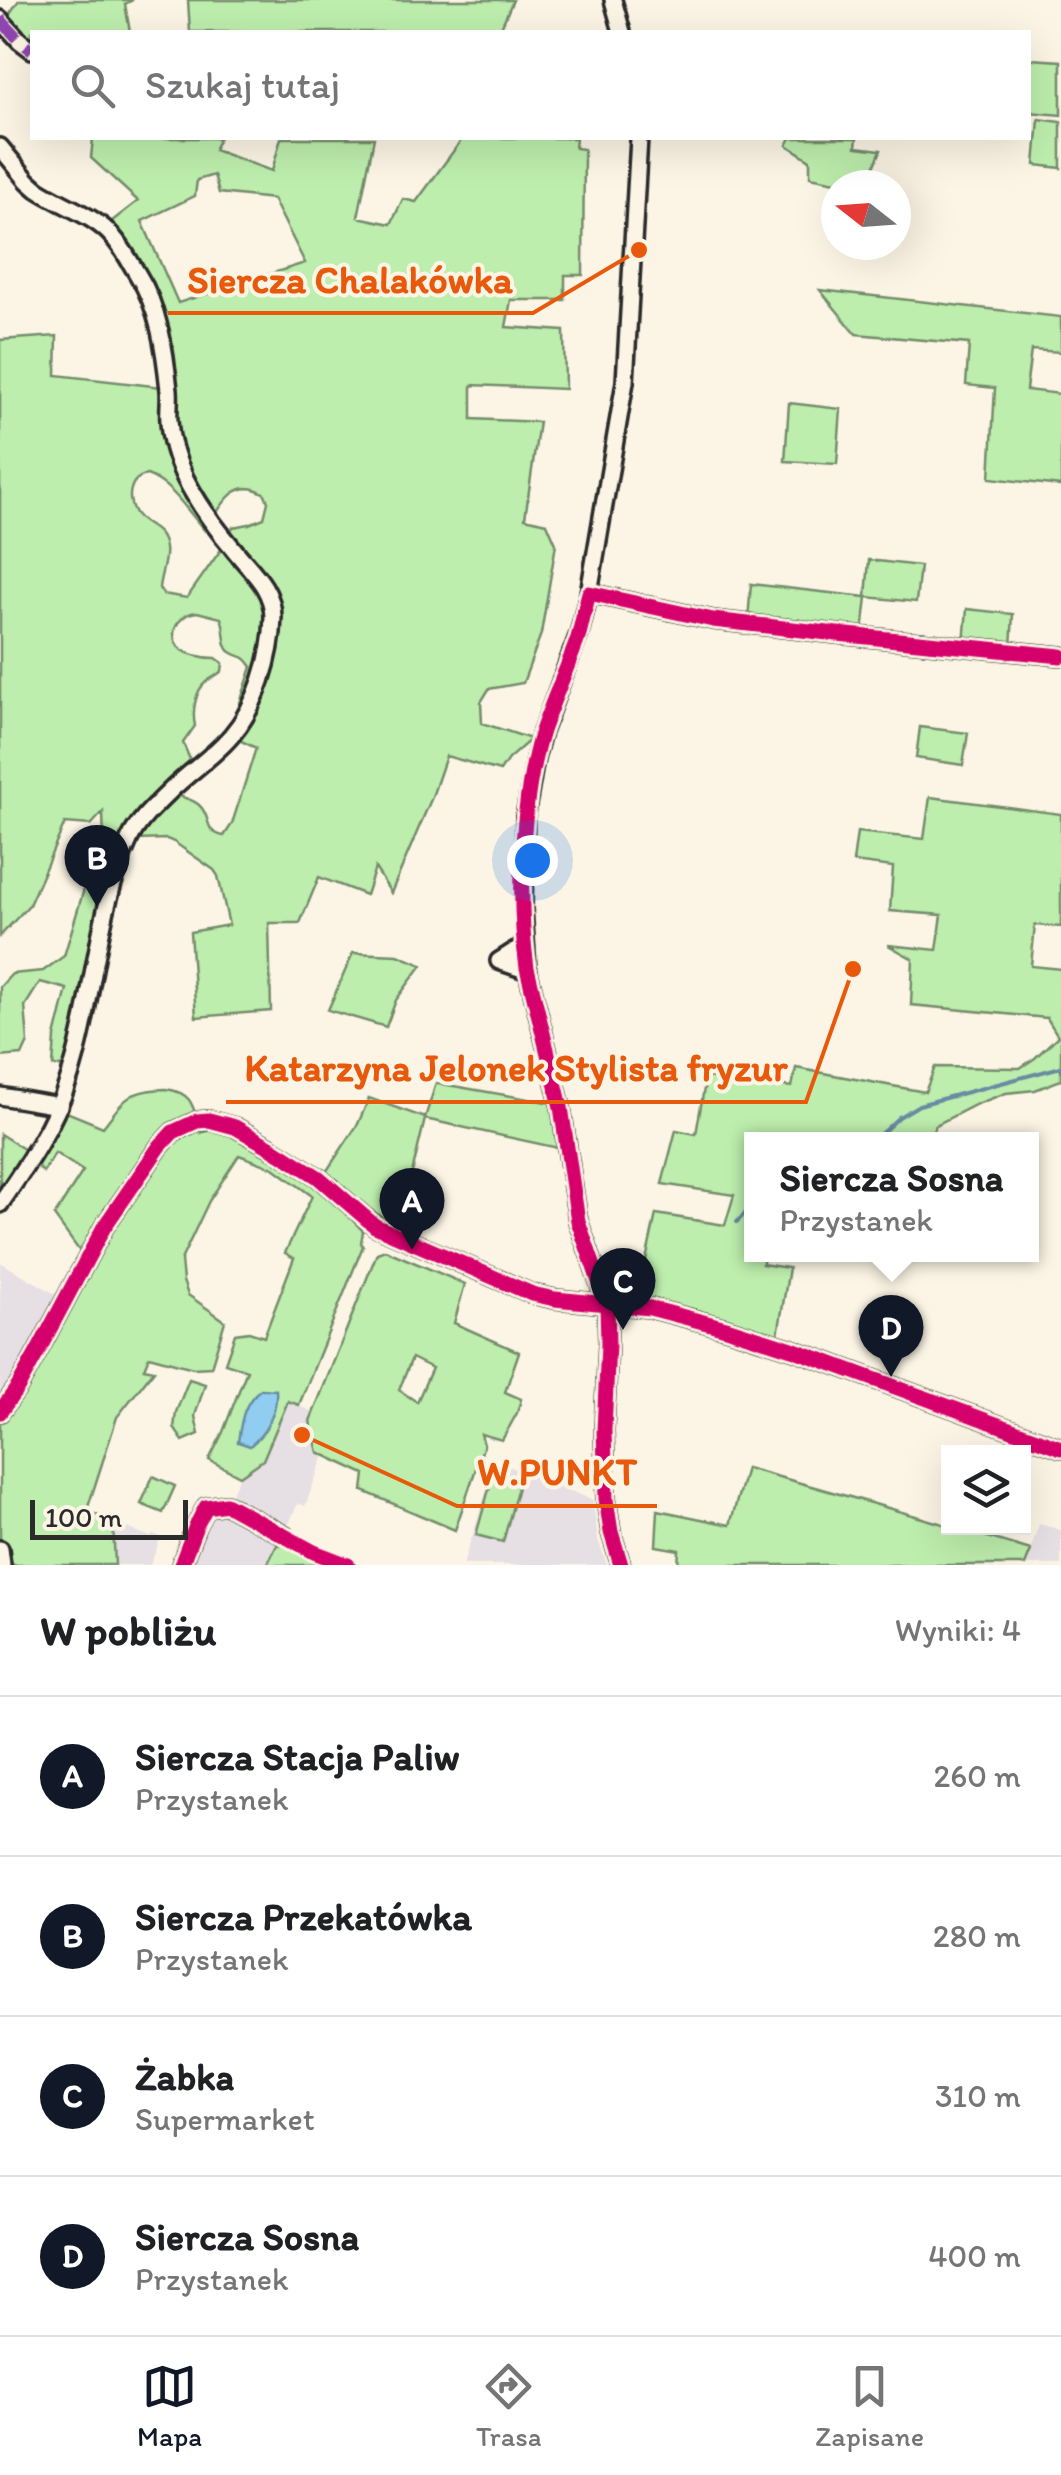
<!DOCTYPE html>
<html lang="pl">
<meta charset="utf-8">
<style>
:root{--surface:#fff;--page:#f2f2f2;--text:#202124;--muted:#757577;--line:#e0e0e0;--accent:#111827}
body{margin:0;font-family:Itim,sans-serif;background:var(--page);color:var(--text)}
.controls{position:absolute;right:30px;bottom:30px;display:grid;overflow:hidden;border-radius:0px;box-shadow:0 10px 40px #0002}
.controls button{width:90px;height:90px;display:grid;place-items:center;padding:0;border:0;border-bottom:2px solid var(--line);background:var(--surface);color:var(--text);font:50px sans-serif}
.compass{position:absolute;left:821px;top:170px;width:90px;height:90px;border-radius:50%;background:var(--surface);box-shadow:0 10px 40px #0002;rotate:287deg}
.scale{position:absolute;left:30px;bottom:25px;width:158px;box-sizing:border-box;padding-left:10px;border:5px solid #2b2b2b;border-top:0;font-size:28px;line-height:35px;white-space:nowrap;color:#2b2b2b;-webkit-text-stroke:8px #fcf5e5;paint-order:stroke}
.you{position:absolute;left:532px;top:860px;width:35px;height:35px;margin:-25px;border:8px solid #fff;border-radius:50%;background:#1a73e8;box-shadow:0 0 0 15px #1a73e833}
.badge{display:grid;place-items:center;width:65px;height:65px;border-radius:50%;background:var(--accent);color:#fff;font-size:32px;font-weight:700}
.pin{position:absolute;translate:-50% -82px;filter:drop-shadow(0 2px 5px #0008)}
.pin::after{content:'';position:absolute;top:52px;width:35px;height:30px;background:inherit;clip-path:polygon(0 0,100% 0,50% 100%)}
.popup{position:absolute;left:744px;top:1132px;width:295px;height:130px;box-sizing:border-box;display:grid;place-content:center;border-radius:0px;background:var(--surface);filter:drop-shadow(0 2px 8px #0005);font-size:32px;white-space:nowrap;color:var(--muted)}
.popup b{font-size:38px;color:var(--text)}
.popup::after{content:'';position:absolute;left:50%;top:100%;margin-left:-20px;border:20px solid transparent;border-top-color:var(--surface)}
.list{margin:0;padding:0;list-style:none}
h2{display:flex;justify-content:space-between;align-items:center;height:130px;margin:0;padding:0 40px;font-size:42px}
h2 small{font-size:32px;font-weight:400;color:var(--muted)}
.list li{display:grid;grid-template-columns:65px 1fr auto;gap:30px;align-items:center;box-sizing:border-box;height:160px;padding:0 40px;border-top:2px solid var(--line)}
.list b{display:block;font-size:38px;white-space:nowrap}
.list p{margin:0;font-size:32px;white-space:nowrap;color:var(--muted)}
.list em{font-size:32px;font-style:normal;color:var(--muted)}
.icon{flex:none;width:55px;height:55px;fill:none;stroke:currentColor;stroke-width:2;stroke-linecap:round;stroke-linejoin:round}
.map{position:relative;flex:none;width:1061px;height:1565px;overflow:hidden}
.search{position:absolute;background:var(--surface);box-shadow:0 10px 40px #0002;left:30px;right:30px;top:30px;height:110px;display:flex;align-items:center;gap:25px;box-sizing:border-box;padding:0 35px;border-radius:0px;color:var(--muted);font-size:38px}
.sheet{height:770px;background:var(--surface)}
nav{display:flex;justify-content:space-around;align-items:center;box-sizing:border-box;height:140px;border-top:2px solid var(--line);background:var(--surface);font-size:28px;color:var(--muted)}
nav a{display:grid;justify-items:center;gap:5px}
nav .on{color:var(--accent)}
.map>svg:first-child{display:block}
.built{fill:#e6dfe3}
.green{fill:#bdeead;stroke:#748c6c;stroke-width:2.5;fill-rule:evenodd}
.water{fill:#90cdf0;stroke:#688ca1;stroke-width:2.5}
.lines{fill:none;stroke-linecap:round;stroke-linejoin:round}
.stream{stroke:#688ca1;stroke-width:4}
.minor-casing{stroke:#2b2b2b;stroke-width:22}
.minor{stroke:#fcf5e5;stroke-width:15}
.quiet{stroke:#8e44ad;stroke-width:12;stroke-dasharray:25 12;stroke-linecap:butt}
.cycleway-casing{stroke:#fcf5e5;stroke-width:21}
.cycleway{stroke:#d6006c;stroke-width:15}
.leader{fill:none;stroke:#e8590c;stroke-width:4}
.callout-dot{fill:#e8590c;stroke:#fcf5e5;stroke-width:4}
.callout-label{font-size:38px;text-anchor:middle;font-weight:bold;fill:#e8590c;stroke:#fcf5e5;stroke-width:8;stroke-linejoin:round;paint-order:stroke}
</style>
<div class="map">
<svg width="1061" height="1565" viewBox="0 0 1061 1565">
<rect width="100%" height="100%" fill="#fcf5e5"/>
<filter id="ink" filterUnits="userSpaceOnUse"><feTurbulence type="fractalNoise" baseFrequency=".01" numOctaves="2"/><feDisplacementMap in="SourceGraphic" scale="20" xChannelSelector="R" yChannelSelector="G"/><feConvolveMatrix kernelMatrix="1 2 1 2 8 2 1 2 1" color-interpolation-filters="sRGB"/></filter>
<g filter="url(#ink)">
<g class="built">
<path d="M0,1262L59,1296L11,1386L0,1392Z"/>
<path d="M288,1401L313,1412L310,1421L318,1452L324,1455L305,1506L298,1503L287,1528L230,1497L240,1476L263,1460Z"/>
<path d="M496,1461L593,1500L598,1540L607,1565H463Z"/>
<path d="M227,1512L326,1562L329,1565H186L206,1520Z"/>
<path d="M113,1523L151,1537L153,1534L161,1537L150,1565H115Z"/>
<path d="M1039,1524L1061,1530V1565H1025Z"/>
</g>
<g class="green">
<path d="M19,0H133L125,4L130,32H32V45L4,18L8,16Z"/>
<path d="M188,0H513L499,32H190Z"/>
<path d="M1030,59L1061,61V115L1029,112Z"/>
<path d="M1039,119L1061,122V168L1035,165Z"/>
<path d="M93,138H219L214,150L272,171L281,138H374L358,217L391,224L403,199L416,202L463,138H576L575,148L584,149L583,275H565V300H511L506,327L564,331L565,389L472,385V419L539,422L525,518L547,523L556,544L541,634L523,683L489,689L481,702L482,723L531,739L508,759L500,771L446,756L432,797L391,893L375,868L366,895L319,877L300,923H269L271,1011L196,1017L190,932L229,925L218,876L214,870L174,842L167,839L137,840L89,948L65,1067L53,1066L55,1037L67,989L40,982L25,1006L28,1042L22,1055L0,1057V987L12,974L43,971L64,956L87,879L104,844L103,812L91,825L65,823L29,905L0,936V340L57,336L56,375L162,387L173,386L161,307L119,238L107,225L138,201L91,158ZM214,175L219,193L273,199L305,263L178,303L142,221L195,196L197,180ZM147,475C172,484 188,512 205,531C220,509 234,474 265,494L268,502L264,518L249,524L233,527L222,548L187,598L163,594L159,588C160,576 167,560 165,548C162,526 144,528 135,513C126,498 129,478 147,475ZM197,612L221,618C226,628 222,646 231,652C241,659 243,653 252,667L232,727L237,739L256,748L232,824L224,836C203,832 212,818 200,806C189,795 181,803 167,784L191,762L183,743L195,726C192,712 195,691 206,682C211,678 217,675 222,671L223,663L216,658C205,658 181,655 176,643C169,628 183,613 197,612Z"/>
<path d="M791,138H857L856,147L881,150L867,185H851L810,177V160L787,145Z"/>
<path d="M820,290L1061,317V352L1031,350L1026,390L1061,394V486L990,478L995,388L966,385L969,344L856,334Z"/>
<path d="M789,403L841,409L837,464L785,461Z"/>
<path d="M869,560L920,566L916,602L867,597L863,632L748,620L751,584L866,597Z"/>
<path d="M967,609L1013,614L1011,648L964,643Z"/>
<path d="M920,727L968,733L963,765L916,758Z"/>
<path d="M930,797L1061,814V927L1035,925L1031,966L1061,969V1080L1035,1090L1006,1093L977,1104L936,1125L927,1139L751,1140V1254L766,1255L762,1264L789,1268L778,1335L693,1309L617,1295L604,1268L643,1274L656,1214L725,1225L734,1195L662,1184L676,1130L696,1134L706,1077L792,1087L796,1068L925,1092L935,1067L1020,1068L1035,1058L1058,1036L1047,1018L911,1005L913,959L888,945L937,950L942,915L890,911L893,867L853,862L857,832L924,839Z"/>
<path d="M353,953L398,955L422,965L396,1000L386,1027L328,1010Z"/>
<path d="M436,1083L552,1103L558,1148L425,1119L399,1227L355,1200L326,1172L358,1124L369,1098L425,1118Z"/>
<path d="M166,1089C195,1093 193,1109 201,1133C229,1119 296,1167 318,1186C334,1200 349,1216 363,1231L361,1243L363,1246L299,1405L288,1401L263,1460L240,1476L209,1460L223,1432L247,1370L225,1363L235,1334L249,1332L264,1337L294,1258L285,1253L312,1196L274,1168L239,1155L209,1201L181,1260L183,1281L188,1295L225,1321L211,1367L193,1368L149,1356L144,1368L154,1370L117,1417L87,1510L113,1523L115,1565H0V1416L89,1264L54,1216L83,1171L55,1153L43,1172L25,1155L0,1192V1134L38,1158L62,1110L103,1127C125,1099 128,1090 166,1089Z"/>
<path d="M385,1250L465,1284L454,1323L519,1352L505,1392L521,1399L517,1413L502,1440L481,1434L484,1445L455,1530L363,1491L365,1474L318,1452L310,1421L377,1253ZM412,1358L432,1368L417,1402L399,1390Z"/>
<path d="M189,1379L205,1384L195,1416L199,1434L183,1441L174,1428L176,1412Z"/>
<path d="M746,1468C843,1494 936,1522 1031,1550L1025,1565H678L679,1550L656,1546L658,1510L730,1525Z"/>
<path d="M493,1475L519,1483L503,1542L476,1535Z"/>
<path d="M153,1476L175,1486L163,1513L141,1504Z"/>
<path d="M280,1539L326,1562L329,1565H267Z"/>
</g>
<path class="water" d="M261,1389L276,1390C278,1411 266,1433 250,1446L238,1442C241,1422 243,1402 261,1389Z"/>
<g class="lines">
<g class="stream">
<path d="M874,1140L899,1117L919,1105L1061,1067"/>
<path d="M737,1222L751,1207"/>
</g>
<g class="minor-casing">
<g id="minor">
<path d="M613,0L622,32"/>
<path d="M0,19L20,41L32,50"/>
<path d="M0,147L28,181L37,189C59,204 96,216 113,237C123,248 130,262 138,275C159,308 165,351 169,390C170,400 168,410 169,421C170,440 177,461 185,478C197,502 215,527 232,547C249,569 273,587 273,617C272,657 257,706 231,736C213,757 189,772 169,792C155,806 139,820 130,838C96,910 94,1003 69,1079C54,1125 27,1165 0,1204"/>
<path d="M589,593L713,620L837,634L1061,656"/>
<path d="M524,945L499,961L528,971"/>
<path d="M0,1096L59,1106"/>
<path d="M0,1412L18,1387L37,1353L104,1227L160,1146L173,1132L197,1121L209,1120L235,1127L270,1147L318,1177L375,1226L532,1294L555,1299L650,1308L726,1328L792,1349L1061,1448"/>
<path d="M0,1549L2,1565"/>
<path d="M181,1565L196,1526L206,1507L226,1504L285,1536"/>
<path d="M621,1565L611,1532L606,1499L604,1430L608,1344L607,1304L578,1221L561,1107L527,968L523,908L525,817L535,759L542,732L579,634L589,593L625,382L639,138"/>
</g>
</g>
<use href="#minor" class="minor"/>
<path class="quiet" d="M0,19L20,41L32,50"/>
<g class="cycleway-casing">
<g id="cycleway">
<path d="M0,1412L18,1387L37,1353L104,1227L160,1146L173,1132L197,1121L209,1120L235,1127L270,1147L318,1177L375,1226L532,1294L555,1299L650,1308L726,1328L792,1349L1061,1448"/>
<path d="M181,1565L196,1526L206,1507L226,1504L314,1552L348,1565"/>
<path d="M621,1565L611,1532L606,1499L604,1430L608,1344L607,1304L578,1221L561,1107L527,968C517,898 521,798 542,731C553,700 567,669 578,638C582,623 585,608 589,593L713,620L837,634L1061,656"/>
</g>
</g>
<use href="#cycleway" class="cycleway"/>
</g>
</g>
<path class="leader" d="M639 250L533 313H168M853 969L806 1102H226M302 1435L457 1506H657"/>
<g class="callout-dot">
<circle cx="639" cy="250" r="10"/>
<circle cx="853" cy="969" r="10"/>
<circle cx="302" cy="1435" r="10"/>
</g>
<g class="callout-label">
<text x="350" y="293">Siercza Chalakówka</text>
<text x="516" y="1081">Katarzyna Jelonek Stylista fryzur</text>
<text x="557" y="1485">W.PUNKT</text>
</g>
</svg>
<div class="controls">
<button><svg class="icon" aria-label="layers" viewBox="0 0 24 24"><path d="M12 4l9 5-9 5-9-5zM3 14l9 5 9-5"/></svg></button>
</div>
<svg class="compass" viewBox="-18 -18 36 36"><path d="M0-13l5 13h-10z" fill="#e53935"/><path d="M0 13l5-13h-10z" fill="#757577"/></svg>
<div class="scale">100 m</div>
<div class="you"></div>
<div class="pin badge" style="left:412px;top:1250px">A</div>
<div class="pin badge" style="left:97px;top:907px">B</div>
<div class="pin badge" style="left:623px;top:1330px">C</div>
<div class="pin badge" style="left:891px;top:1377px">D</div>
<div class="popup"><b>Siercza Sosna</b>Przystanek</div>
<div class="search"><svg class="icon" aria-label="search" viewBox="0 0 24 24"><circle cx="10" cy="10" r="6"/><path d="M15 15l6 6"/></svg>Szukaj tutaj</div>
</div>
<section class="sheet">
<h2>W pobliżu<small>Wyniki: 4</small></h2>
<ul class="list">
<li><span class="badge">A</span><div><b>Siercza Stacja Paliw</b><p>Przystanek</p></div><em>260 m</em></li>
<li><span class="badge">B</span><div><b>Siercza Przekatówka</b><p>Przystanek</p></div><em>280 m</em></li>
<li><span class="badge">C</span><div><b>Żabka</b><p>Supermarket</p></div><em>310 m</em></li>
<li><span class="badge">D</span><div><b>Siercza Sosna</b><p>Przystanek</p></div><em>400 m</em></li>
</ul>
</section>
<nav>
<a class="on"><svg class="icon" aria-label="map" viewBox="0 0 24 24"><path d="M3 6l6-2 6 2 6-2v14l-6 2-6-2-6 2zM9 4v14M15 6v14"/></svg>Mapa</a>
<a><svg class="icon" aria-label="directions" viewBox="0 0 24 24"><path d="M12 3l9 9-9 9-9-9zM9 14v-3h6M13 9l2 2-2 2"/></svg>Trasa</a>
<a><svg class="icon" aria-label="saved" viewBox="0 0 24 24"><path d="M7 4h10v16l-5-4-5 4z"/></svg>Zapisane</a>
</nav>
